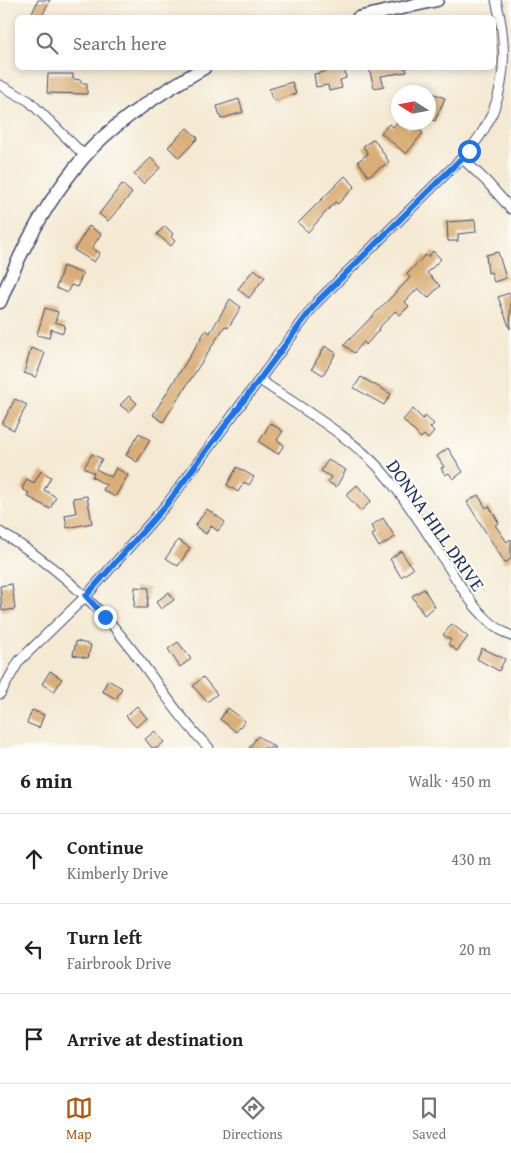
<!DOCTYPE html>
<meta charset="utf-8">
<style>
:root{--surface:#fff;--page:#f2f2f2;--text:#202124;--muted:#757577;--line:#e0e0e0;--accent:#b45309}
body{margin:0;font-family:"Gentium Book Plus",serif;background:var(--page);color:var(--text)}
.compass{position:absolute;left:391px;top:85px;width:45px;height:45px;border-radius:50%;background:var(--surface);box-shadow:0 2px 8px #0003;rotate:281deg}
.stop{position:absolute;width:15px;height:15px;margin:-11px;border:4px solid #1a73e8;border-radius:50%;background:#fff}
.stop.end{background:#1a73e8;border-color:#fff;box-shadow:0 1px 5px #0008}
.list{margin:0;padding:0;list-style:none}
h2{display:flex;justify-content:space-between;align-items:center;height:65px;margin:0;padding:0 20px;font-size:21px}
h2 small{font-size:16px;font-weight:400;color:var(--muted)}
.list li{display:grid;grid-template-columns:32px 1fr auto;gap:15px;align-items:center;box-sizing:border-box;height:90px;padding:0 20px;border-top:1px solid var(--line)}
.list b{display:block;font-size:19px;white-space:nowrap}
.list p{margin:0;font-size:16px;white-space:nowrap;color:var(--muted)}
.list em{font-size:16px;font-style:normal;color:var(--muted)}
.icon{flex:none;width:28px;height:28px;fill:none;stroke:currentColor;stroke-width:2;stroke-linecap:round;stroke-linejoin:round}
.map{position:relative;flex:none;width:511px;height:748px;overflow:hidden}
.search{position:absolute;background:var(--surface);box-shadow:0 2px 8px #0003;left:15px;right:15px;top:15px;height:55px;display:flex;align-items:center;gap:12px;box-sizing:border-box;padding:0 18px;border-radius:8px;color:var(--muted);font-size:19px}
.sheet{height:335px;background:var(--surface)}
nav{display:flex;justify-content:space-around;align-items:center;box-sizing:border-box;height:70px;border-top:1px solid var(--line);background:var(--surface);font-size:14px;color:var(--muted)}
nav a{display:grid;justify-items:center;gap:2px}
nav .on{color:var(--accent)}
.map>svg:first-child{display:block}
.building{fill:#d9ad75}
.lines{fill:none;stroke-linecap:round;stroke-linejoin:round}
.street-casing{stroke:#3c4b6f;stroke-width:11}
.secondary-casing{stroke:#3c4b6f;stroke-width:15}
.street{stroke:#fff;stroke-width:9}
.secondary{stroke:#fff;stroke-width:12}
.route{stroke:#1a73e8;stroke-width:6}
.labels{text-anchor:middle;stroke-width:4;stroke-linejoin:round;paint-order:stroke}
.street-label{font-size:19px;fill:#1b2f5e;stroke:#fdfcf7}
</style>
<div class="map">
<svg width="511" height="748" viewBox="0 0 511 748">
<rect width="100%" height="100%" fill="#fdfcf7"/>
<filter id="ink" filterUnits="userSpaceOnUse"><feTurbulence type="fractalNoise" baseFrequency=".02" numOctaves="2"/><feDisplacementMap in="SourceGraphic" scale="10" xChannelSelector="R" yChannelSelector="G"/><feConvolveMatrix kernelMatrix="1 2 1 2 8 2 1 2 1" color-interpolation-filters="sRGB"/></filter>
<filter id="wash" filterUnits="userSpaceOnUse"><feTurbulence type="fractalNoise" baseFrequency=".0096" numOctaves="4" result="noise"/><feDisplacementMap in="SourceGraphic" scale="20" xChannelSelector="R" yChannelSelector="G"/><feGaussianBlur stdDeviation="1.12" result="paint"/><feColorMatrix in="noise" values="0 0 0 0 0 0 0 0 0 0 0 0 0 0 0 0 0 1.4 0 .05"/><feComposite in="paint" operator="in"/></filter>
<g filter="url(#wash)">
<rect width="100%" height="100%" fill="#f4e9d2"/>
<g id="blocks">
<g class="building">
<path d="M38,0H50L41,18H30Z"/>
<path d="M344,68L346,78L340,80L342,88L329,91L328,85L316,87L314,74Z"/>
<path d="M369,68H406L407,72L381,76L384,86L374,88Z"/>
<path d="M48,74H73V79L81,80V83H87V94L47,93Z"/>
<path d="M292,82L296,94L273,101L269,89Z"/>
<path d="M432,93L445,98L435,121L428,118V101Z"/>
<path d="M239,99L243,112L221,119L217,106Z"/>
<path d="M398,121L409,129L413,125L423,133L406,154L381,133L389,124L393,127Z"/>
<path d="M187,128L198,138L179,158L168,147Z"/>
<path d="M374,139L389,162L368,176L358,161L368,154L363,146Z"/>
<path d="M151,158L160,168L143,184L134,174Z"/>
<path d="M345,176L355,186L338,204L335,202L308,232L298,223Z"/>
<path d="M122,184L132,193L108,221L99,214Z"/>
<path d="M475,220L476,232L458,234V241H448L447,222Z"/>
<path d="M89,226L101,234L92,248L100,253L94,262L74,250Z"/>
<path d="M165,226L173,234L171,237L175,241L171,246L157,234Z"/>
<path d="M433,251L441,259L427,273L440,286L428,298L418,288L405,302L409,306L400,315L395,311L378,329L379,330L366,345L364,342L354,353L344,345L410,278L407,274L425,255L428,257Z"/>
<path d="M498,252L506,278L494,282L491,272L488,273L486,255Z"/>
<path d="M63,266L83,274L77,287L71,285L67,293L56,288Z"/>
<path d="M254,269L265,277L249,298L238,289Z"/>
<path d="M509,293L511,298L510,329L498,297Z"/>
<path d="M230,299L241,307L228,328L225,326L163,422L153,415L206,330L210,333Z"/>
<path d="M45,308L58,312L55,322L65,325L63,333L51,329L49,338L37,335Z"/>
<path d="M325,346L336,353L323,375L312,368Z"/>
<path d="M31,348L45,353L36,377L24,373Z"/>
<path d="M361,377L391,394L384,405L354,388Z"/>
<path d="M129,396L137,403L129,412L120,405Z"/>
<path d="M15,399L27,405L14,430L2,424Z"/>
<path d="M413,409L423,419L425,416L434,424L430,428L434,432L428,439L424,435L421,438L403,420Z"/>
<path d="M270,423L283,431L277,440L284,445L278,454L259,442Z"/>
<path d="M139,433L150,440L137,462L126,455Z"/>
<path d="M448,448L463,472L453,479L449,473L445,475L441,468L444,467L437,456Z"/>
<path d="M92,454L102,459L96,469L111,477L116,468L128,475L115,497L103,490L106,485L92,477L94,473L84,468Z"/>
<path d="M328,460L346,470L336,487L328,482L331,477L321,471Z"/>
<path d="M237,467L254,477L249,485L244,482L238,492L227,485Z"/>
<path d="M41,471L51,477L44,490L56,497L50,509L27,496L29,493L22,489L27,479L34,483Z"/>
<path d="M357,485L371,501L361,511L346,495Z"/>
<path d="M478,495L486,508L489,506L499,523L495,525L507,542L511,539V559L505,563L467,502Z"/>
<path d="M87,496L92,523L67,528L65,515L76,513L73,498Z"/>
<path d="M207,509L225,522L218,531L211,526L206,534L195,526Z"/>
<path d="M383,518L395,537L379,547L372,535L376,533L371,526Z"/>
<path d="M178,540L190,548L178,566L166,558Z"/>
<path d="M401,551L413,569L401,577L390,559Z"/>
<path d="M12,584L15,609L2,611L0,586Z"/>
<path d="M135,587L149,588L147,608H134Z"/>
<path d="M424,589L435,607L424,615L412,596Z"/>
<path d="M169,592L174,600L161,609L156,602Z"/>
<path d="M452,624L468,637L457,651L448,644L451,640L443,635Z"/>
<path d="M76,641L91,645L88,658L73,655Z"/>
<path d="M178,642L191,659L180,667L168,649Z"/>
<path d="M482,648L505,659L499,671L477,659Z"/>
<path d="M50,671L62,679L54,692L42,684Z"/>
<path d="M203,677L217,694L207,702L193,686Z"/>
<path d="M108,680L122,688L116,699L102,691Z"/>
<path d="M137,706L147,718L136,727L126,716Z"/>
<path d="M228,708L245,721L236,732L220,719Z"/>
<path d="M32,710L44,715L39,728L27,723Z"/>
<path d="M155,731L164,742L157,748H152L145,739Z"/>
<path d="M258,736L276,748H249Z"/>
</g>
</g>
</g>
<g filter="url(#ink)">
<use href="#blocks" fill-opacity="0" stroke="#3c4b6f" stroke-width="1"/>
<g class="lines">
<g class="street-casing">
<g id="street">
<path d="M0,85L29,101L85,156"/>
<path d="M462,158L486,181L511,209"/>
<path d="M260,380C296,405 351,437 380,469C404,496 425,529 444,560C463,589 478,620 511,636"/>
<path d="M0,532C49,561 91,597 126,642C154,677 177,716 209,748"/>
<path d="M0,694L19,661L86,596L167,504L317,302L462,158C505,114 511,58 496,0"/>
</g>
</g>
<g class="secondary-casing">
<g id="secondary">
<path d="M358,18L437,0"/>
<path d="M0,302C21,249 47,200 84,157C113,122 165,90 204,68"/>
</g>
</g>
<use href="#street" class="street"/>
<use href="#secondary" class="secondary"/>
</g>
</g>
<g class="lines" filter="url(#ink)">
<path class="route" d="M105,617L86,596L167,504L317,302L469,151"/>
</g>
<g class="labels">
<g class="street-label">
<text transform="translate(436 525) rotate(55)" y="7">DONNA HILL DRIVE</text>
</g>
</g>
</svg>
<svg class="compass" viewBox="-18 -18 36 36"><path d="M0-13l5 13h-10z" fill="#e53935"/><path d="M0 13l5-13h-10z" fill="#757577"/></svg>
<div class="stop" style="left:469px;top:151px"></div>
<div class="stop end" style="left:105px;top:617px"></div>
<div class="search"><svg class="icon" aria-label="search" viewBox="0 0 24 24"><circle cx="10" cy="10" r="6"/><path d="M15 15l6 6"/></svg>Search here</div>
</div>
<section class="sheet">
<h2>6 min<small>Walk · 450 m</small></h2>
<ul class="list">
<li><svg class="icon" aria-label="ahead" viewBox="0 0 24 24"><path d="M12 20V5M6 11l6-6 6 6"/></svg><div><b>Continue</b><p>Kimberly Drive</p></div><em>430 m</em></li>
<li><svg class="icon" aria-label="left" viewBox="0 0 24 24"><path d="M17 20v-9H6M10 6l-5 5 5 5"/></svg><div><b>Turn left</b><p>Fairbrook Drive</p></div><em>20 m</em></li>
<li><svg class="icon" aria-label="arrive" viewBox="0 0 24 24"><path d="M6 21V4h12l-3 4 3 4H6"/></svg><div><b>Arrive at destination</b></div></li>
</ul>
</section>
<nav>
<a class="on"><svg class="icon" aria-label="map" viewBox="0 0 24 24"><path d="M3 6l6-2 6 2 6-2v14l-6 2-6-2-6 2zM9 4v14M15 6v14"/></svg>Map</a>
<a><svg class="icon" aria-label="directions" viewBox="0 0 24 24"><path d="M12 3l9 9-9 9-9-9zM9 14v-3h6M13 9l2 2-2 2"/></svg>Directions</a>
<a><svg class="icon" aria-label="saved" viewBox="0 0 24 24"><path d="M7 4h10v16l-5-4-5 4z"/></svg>Saved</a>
</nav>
